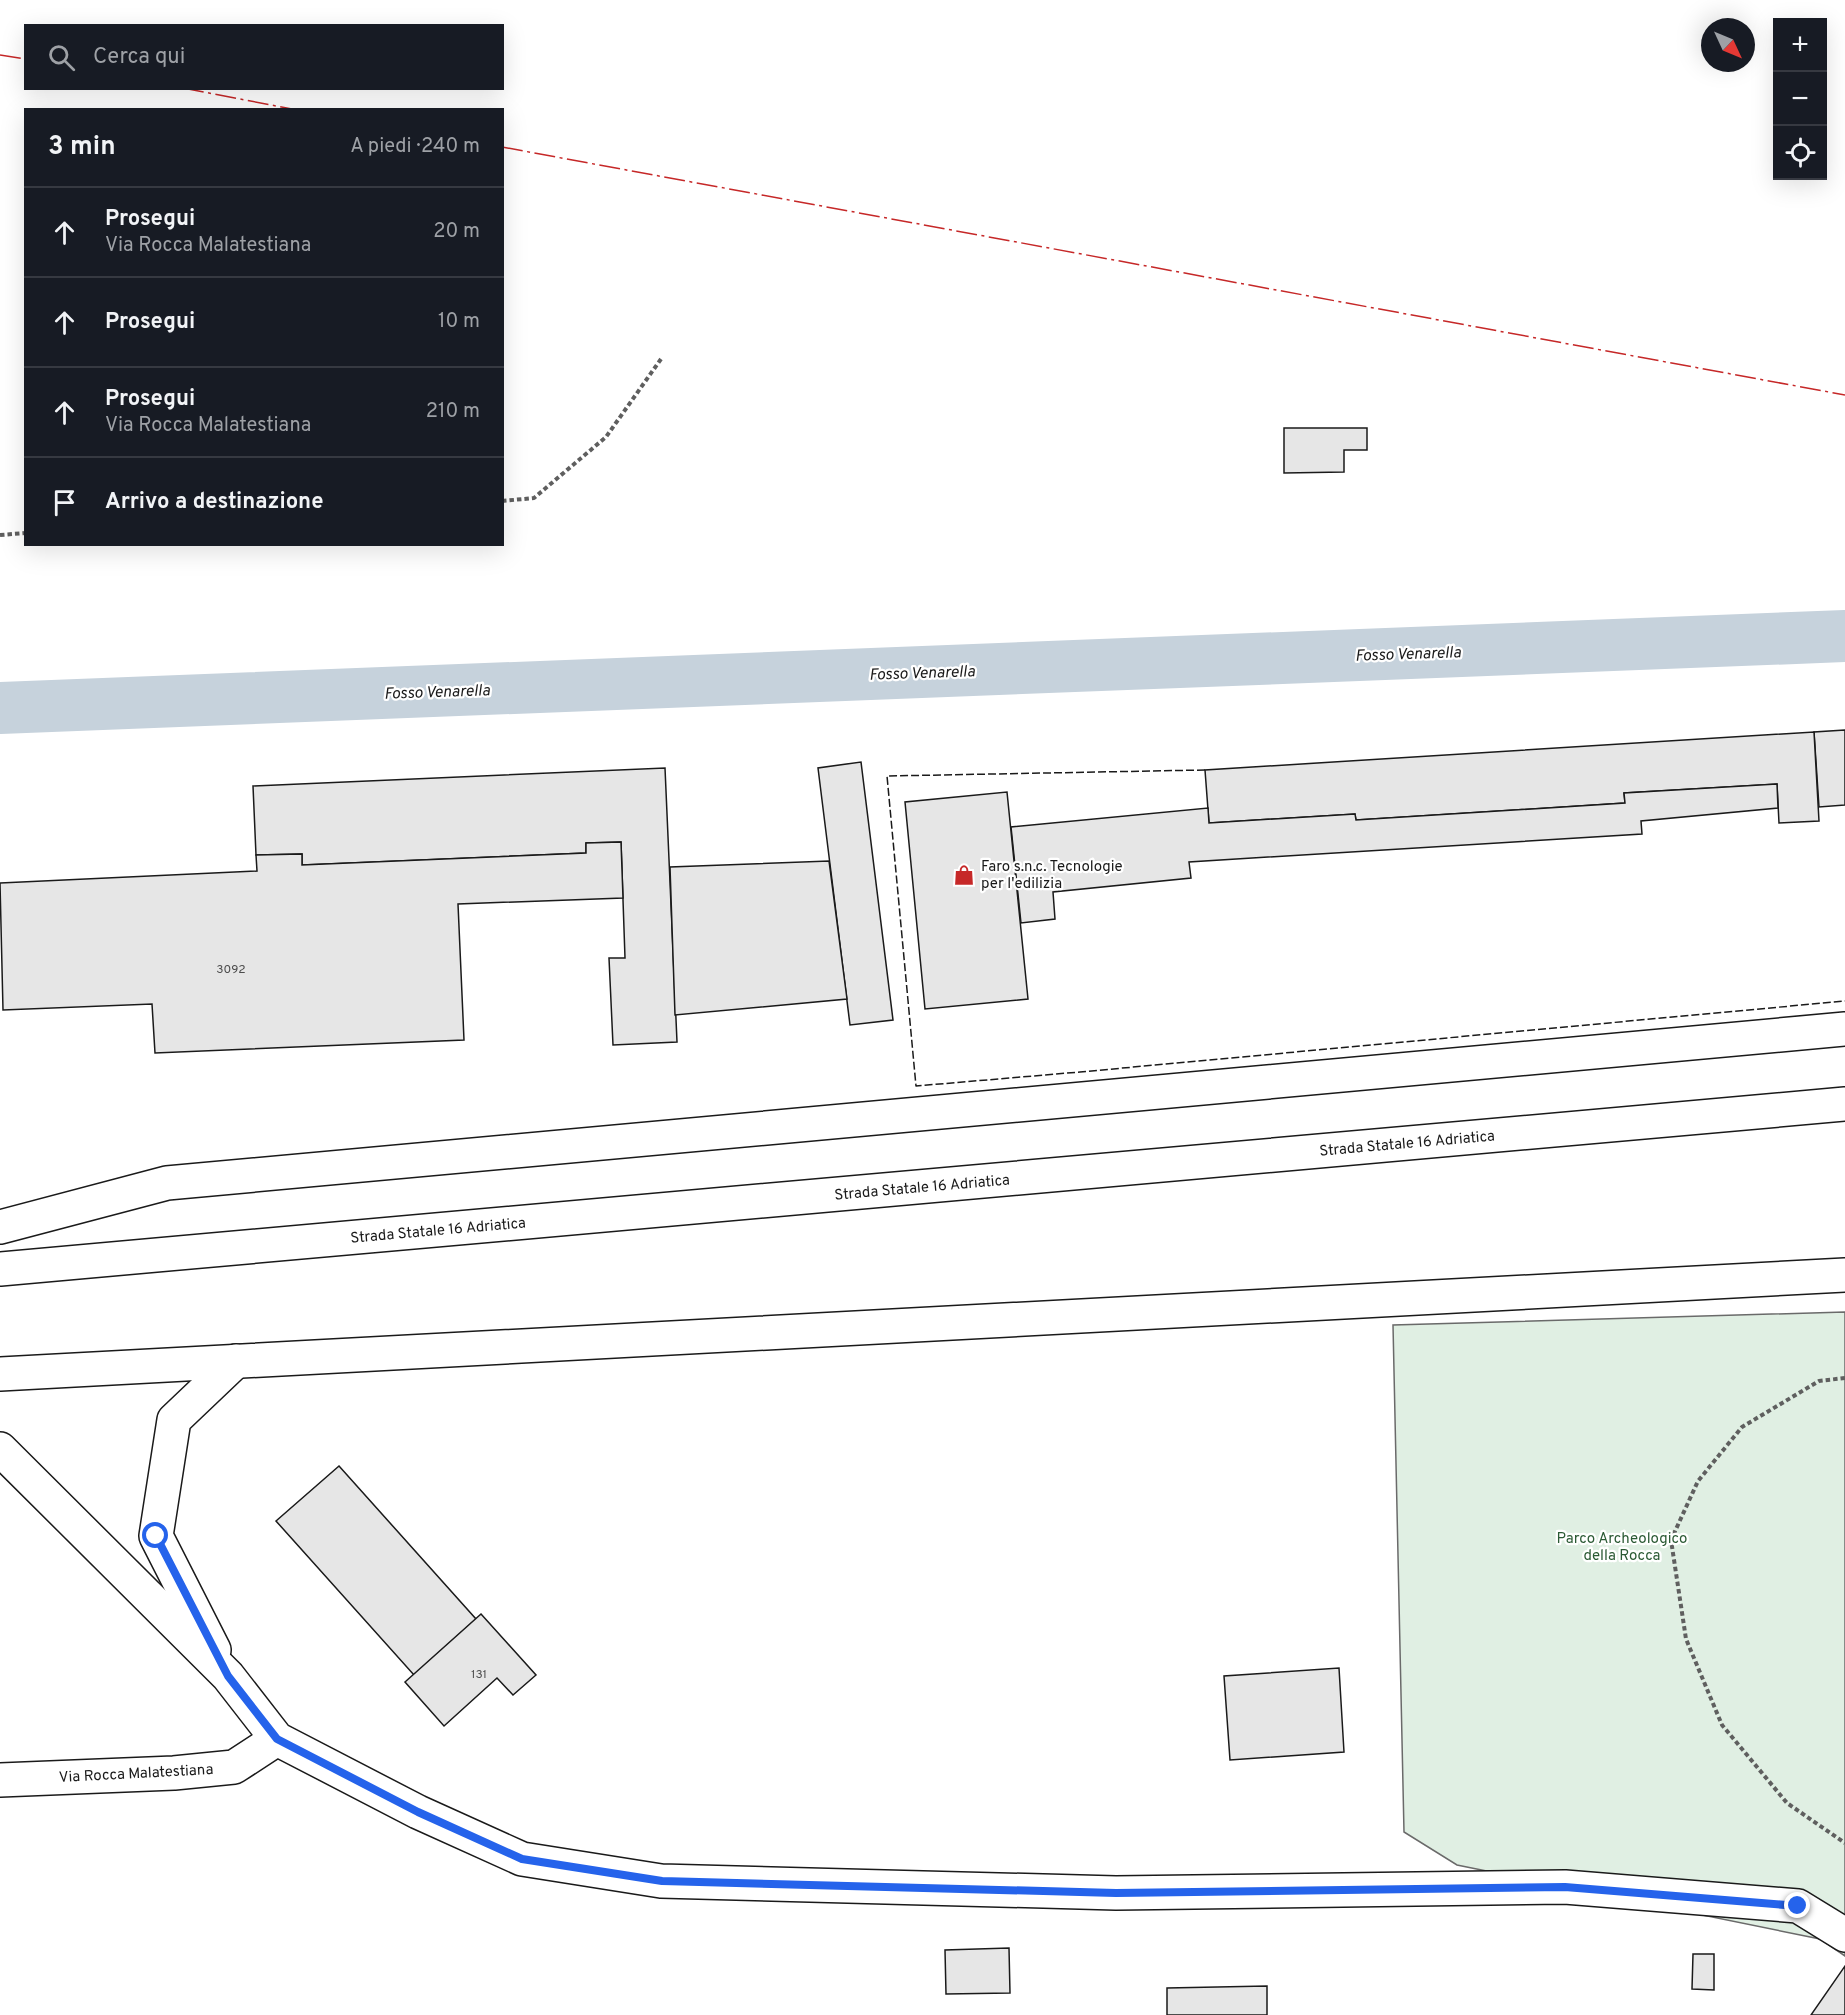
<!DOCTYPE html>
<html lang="it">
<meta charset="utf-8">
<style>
:root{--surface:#171b24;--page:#20242c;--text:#f1f3f6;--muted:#9ea1a6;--line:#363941}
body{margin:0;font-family:Overpass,sans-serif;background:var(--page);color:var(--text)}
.controls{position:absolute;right:18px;top:18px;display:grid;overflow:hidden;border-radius:0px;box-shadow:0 6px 24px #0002}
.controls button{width:54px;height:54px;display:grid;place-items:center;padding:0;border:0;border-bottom:2px solid var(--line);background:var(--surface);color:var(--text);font:30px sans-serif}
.compass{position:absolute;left:1701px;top:18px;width:54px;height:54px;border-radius:50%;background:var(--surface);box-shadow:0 6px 24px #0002;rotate:134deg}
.stop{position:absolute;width:18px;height:18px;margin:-14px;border:4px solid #2563eb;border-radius:50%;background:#fff}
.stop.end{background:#2563eb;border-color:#fff;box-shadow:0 2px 6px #0008}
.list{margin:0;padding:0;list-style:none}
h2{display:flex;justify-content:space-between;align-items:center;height:78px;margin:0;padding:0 24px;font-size:26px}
h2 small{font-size:20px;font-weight:400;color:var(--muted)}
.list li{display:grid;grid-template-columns:39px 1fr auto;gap:18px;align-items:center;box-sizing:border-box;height:90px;padding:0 24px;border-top:2px solid var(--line)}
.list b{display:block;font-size:22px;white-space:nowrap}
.list p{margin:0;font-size:20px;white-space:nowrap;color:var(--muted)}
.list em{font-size:20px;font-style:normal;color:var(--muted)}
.icon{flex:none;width:33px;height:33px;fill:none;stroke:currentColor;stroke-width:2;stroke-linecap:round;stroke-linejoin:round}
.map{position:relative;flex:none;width:1845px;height:2015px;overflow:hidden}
.search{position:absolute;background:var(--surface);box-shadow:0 6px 24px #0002;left:24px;top:24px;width:480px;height:66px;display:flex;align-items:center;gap:15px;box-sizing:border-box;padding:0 21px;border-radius:0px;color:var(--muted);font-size:22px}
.panel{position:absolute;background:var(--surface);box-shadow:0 6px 24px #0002;left:24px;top:108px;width:480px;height:438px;border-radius:0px}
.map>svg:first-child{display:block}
.green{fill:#e0efe3;stroke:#6a6a6a;stroke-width:1.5}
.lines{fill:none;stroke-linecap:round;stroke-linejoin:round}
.canal{stroke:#c6d2dc;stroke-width:52}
.building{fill:#e6e6e6;stroke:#1a1a1a;stroke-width:1.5}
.minor-casing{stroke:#1a1a1a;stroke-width:36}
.primary-casing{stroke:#1a1a1a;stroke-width:36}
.path{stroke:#5f5f5f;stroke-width:4;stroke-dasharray:4.5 3;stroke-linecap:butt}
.minor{stroke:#fff;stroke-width:33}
.primary{stroke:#fff;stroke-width:33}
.fence{stroke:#1a1a1a;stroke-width:1.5;stroke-dasharray:8 3;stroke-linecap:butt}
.power{stroke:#c62828;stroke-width:1.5;stroke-dasharray:21 4.5 3 4.5;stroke-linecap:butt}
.route{stroke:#2563eb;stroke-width:8}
.labels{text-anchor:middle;stroke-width:4.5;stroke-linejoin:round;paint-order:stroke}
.number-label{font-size:12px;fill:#4d4d4d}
.poi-label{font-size:15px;fill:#1a1a1a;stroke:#fff;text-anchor:start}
.street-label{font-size:15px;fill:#1a1a1a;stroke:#fff}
.park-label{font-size:15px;fill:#2b5a34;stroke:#fff}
.water-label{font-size:16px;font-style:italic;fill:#1a1a1a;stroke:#fff}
</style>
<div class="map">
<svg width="1845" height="2015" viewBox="0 0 1845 2015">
<rect width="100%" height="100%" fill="#fff"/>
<path class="green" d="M1845,1312V1956L1820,1939L1457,1865L1404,1832L1393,1325Z"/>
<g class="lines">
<path class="canal" d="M0,708L1845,636"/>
</g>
<g class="building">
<path d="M1284,428H1367V450H1344V472L1284,473Z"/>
<path d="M1845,730V805L1819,807L1814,732Z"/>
<path d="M1814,732L1819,821L1779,823L1777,784L1624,793L1625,803L1356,820L1355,814L1209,823L1205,770Z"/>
<path d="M861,762L893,1020L850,1025L818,768Z"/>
<path d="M665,768L677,1042L613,1045L609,958H625L621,842L586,843V853L302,865V854L256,855L253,786Z"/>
<path d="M1777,784L1778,808L1641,821L1642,834L1189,862L1191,878L1053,892L1055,919L1021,923L1011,827L1208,808L1209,823L1355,814L1356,820L1625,803L1624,793Z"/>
<path d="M1007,792L1028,999L925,1009L905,802Z"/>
<path d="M621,842L623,898L458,904L464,1040L155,1053L152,1004L3,1010L0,883L257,871L256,855L302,854V865L586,853V843Z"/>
<path d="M829,861L847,999L675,1015L670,867Z"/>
<path d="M339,1466L476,1619L414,1675L276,1521Z"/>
<path d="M481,1614L536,1675L513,1695L497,1678L444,1726L405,1682Z"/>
<path d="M1339,1668L1344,1752L1230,1760L1224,1676Z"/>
<path d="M1009,1948L1010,1993L946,1994L945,1950Z"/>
<path d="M1693,1954H1714V1990L1692,1989Z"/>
<path d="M1845,1966V2015H1811Z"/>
<path d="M1267,1986V2015H1167V1988Z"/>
</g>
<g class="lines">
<g class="minor-casing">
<g id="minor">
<path d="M0,1449L228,1676L277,1739L418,1812L522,1859L661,1881L1116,1893L1565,1887L1798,1906L1845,1935"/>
<path d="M214,1650L156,1536L174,1420L236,1361"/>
<path d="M0,1780L174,1773L234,1767L277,1739"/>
</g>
</g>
<g class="primary-casing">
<g id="primary">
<path d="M0,1227L167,1183L1845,1029"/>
<path d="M0,1269L1845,1104"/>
<path d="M0,1374L1845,1275"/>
</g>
</g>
<g class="path">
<path d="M502,501L534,498L606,437L661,359"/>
<path d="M0,535L26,533"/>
<path d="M1845,1378L1819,1381L1742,1427L1698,1481L1671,1540L1686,1639L1722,1725L1787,1803L1845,1843"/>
</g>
<use href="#minor" class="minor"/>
<use href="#primary" class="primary"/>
<path class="fence" d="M1205,770L887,776L916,1086L1080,1072L1845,1001"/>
<g class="power">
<path d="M0,55L26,59"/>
<path d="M183,88L297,110"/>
<path d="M502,147L1845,395"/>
</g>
</g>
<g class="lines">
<path class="route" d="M156,1536L228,1676L277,1739L418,1812L522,1859L662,1881L1116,1893L1565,1887L1798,1906"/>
</g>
<defs>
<g id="shop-bare" transform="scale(1.62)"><path d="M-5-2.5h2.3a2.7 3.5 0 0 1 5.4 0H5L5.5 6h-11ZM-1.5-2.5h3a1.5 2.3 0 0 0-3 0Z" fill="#c62828" stroke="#fff" stroke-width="2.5" paint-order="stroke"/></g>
</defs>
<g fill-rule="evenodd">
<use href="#shop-bare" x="964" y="875"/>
</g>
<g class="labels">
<g class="number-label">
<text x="231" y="973">3092</text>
<text x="479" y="1678">131</text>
</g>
<g class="poi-label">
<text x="981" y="871">Faro s.n.c. Tecnologie<tspan x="981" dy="17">per l'edilizia</tspan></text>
</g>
<g class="street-label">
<text transform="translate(1407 1143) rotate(-5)" y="5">Strada Statale 16 Adriatica</text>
<text transform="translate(922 1187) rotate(-5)" y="5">Strada Statale 16 Adriatica</text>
<text transform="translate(438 1230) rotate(-5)" y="5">Strada Statale 16 Adriatica</text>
<text transform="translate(136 1773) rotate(-3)" y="5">Via Rocca Malatestiana</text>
</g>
<g class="park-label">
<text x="1622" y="1543">Parco Archeologico<tspan x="1622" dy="17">della Rocca</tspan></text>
</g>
<g class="water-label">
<text transform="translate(1408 653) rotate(-2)" y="6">Fosso Venarella</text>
<text transform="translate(922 672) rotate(-2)" y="6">Fosso Venarella</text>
<text transform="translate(437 691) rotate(-2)" y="6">Fosso Venarella</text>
</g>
</g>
</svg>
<div class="controls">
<button>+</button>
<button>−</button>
<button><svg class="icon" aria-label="locate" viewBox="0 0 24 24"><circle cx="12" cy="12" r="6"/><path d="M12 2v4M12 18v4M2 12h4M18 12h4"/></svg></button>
</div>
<svg class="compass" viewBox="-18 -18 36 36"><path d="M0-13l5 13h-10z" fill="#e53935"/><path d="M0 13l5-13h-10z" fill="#9ea1a6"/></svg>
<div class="stop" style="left:156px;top:1536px"></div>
<div class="stop end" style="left:1798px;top:1906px"></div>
<div class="search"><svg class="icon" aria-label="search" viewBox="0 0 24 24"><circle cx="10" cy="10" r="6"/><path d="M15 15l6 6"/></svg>Cerca qui</div>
<section class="panel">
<h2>3 min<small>A piedi · 240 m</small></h2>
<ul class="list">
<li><svg class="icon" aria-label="ahead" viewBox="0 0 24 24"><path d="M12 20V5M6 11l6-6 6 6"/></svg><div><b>Prosegui</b><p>Via Rocca Malatestiana</p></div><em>20 m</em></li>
<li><svg class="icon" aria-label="ahead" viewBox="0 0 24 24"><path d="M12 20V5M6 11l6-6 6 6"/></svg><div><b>Prosegui</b></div><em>10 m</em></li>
<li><svg class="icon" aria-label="ahead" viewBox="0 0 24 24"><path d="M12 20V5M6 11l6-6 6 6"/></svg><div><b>Prosegui</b><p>Via Rocca Malatestiana</p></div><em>210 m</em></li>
<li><svg class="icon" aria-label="arrive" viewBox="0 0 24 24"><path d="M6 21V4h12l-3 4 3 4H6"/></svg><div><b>Arrivo a destinazione</b></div></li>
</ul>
</section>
</div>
